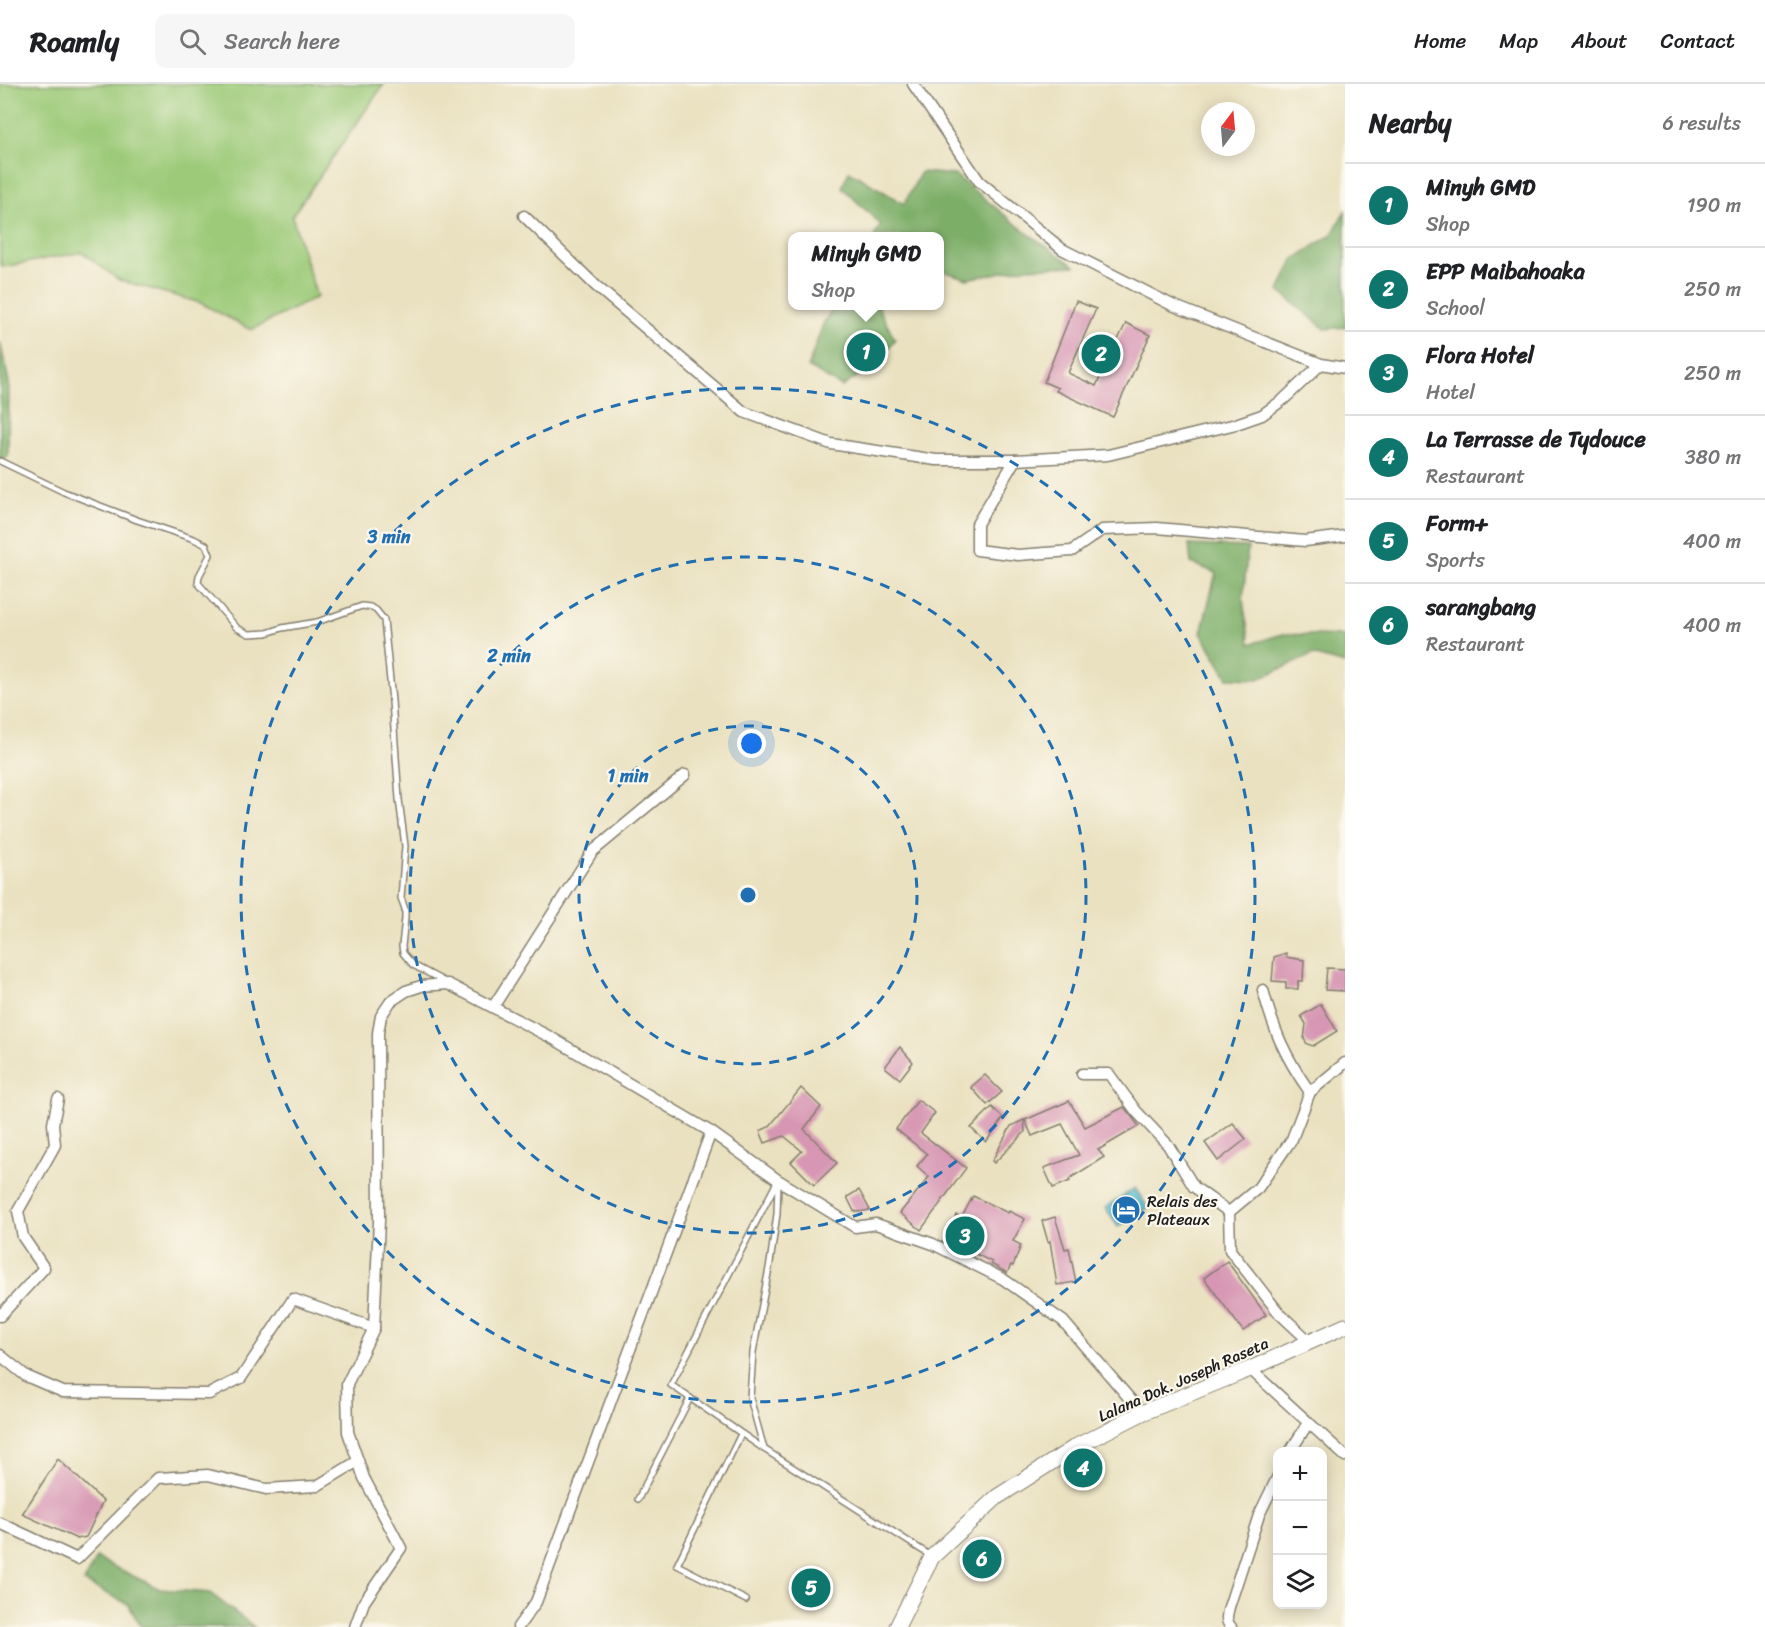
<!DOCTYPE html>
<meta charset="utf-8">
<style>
:root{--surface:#fff;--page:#f6f6f6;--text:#202124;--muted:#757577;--line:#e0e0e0;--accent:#0f766e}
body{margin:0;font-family:Sriracha,sans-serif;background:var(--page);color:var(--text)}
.controls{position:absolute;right:18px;bottom:18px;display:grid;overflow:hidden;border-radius:12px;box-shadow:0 3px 15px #0003}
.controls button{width:54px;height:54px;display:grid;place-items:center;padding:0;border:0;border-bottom:2px solid var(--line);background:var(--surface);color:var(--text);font:30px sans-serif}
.compass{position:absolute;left:1201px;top:18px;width:54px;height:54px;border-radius:50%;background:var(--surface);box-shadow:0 3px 15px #0003;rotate:16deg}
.you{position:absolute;left:752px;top:660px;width:21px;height:21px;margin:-15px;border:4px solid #fff;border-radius:50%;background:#1a73e8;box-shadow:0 0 0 9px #1a73e833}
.badge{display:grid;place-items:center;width:39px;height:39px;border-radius:50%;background:var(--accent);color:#fff;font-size:20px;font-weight:700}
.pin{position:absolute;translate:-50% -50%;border:3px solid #fff;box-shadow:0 2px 6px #0006}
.popup{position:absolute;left:788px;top:148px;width:156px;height:78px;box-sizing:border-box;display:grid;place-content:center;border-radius:12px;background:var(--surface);filter:drop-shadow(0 2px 4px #0005);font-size:20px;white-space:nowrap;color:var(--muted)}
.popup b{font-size:22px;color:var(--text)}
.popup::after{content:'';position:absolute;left:50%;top:100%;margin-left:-12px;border:12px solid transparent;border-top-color:var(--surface)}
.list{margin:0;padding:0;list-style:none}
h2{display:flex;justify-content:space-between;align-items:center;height:78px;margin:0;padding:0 24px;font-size:26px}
h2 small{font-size:20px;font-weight:400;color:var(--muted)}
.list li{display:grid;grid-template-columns:39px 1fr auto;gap:18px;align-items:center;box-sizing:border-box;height:84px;padding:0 24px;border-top:2px solid var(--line)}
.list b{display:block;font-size:22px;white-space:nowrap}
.list p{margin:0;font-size:20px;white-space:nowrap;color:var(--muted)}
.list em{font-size:20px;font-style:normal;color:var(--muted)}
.icon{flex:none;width:33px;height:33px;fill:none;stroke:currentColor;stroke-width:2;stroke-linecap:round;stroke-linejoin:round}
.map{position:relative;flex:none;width:1345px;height:1543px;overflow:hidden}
header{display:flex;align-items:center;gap:36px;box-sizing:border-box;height:84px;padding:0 30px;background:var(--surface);border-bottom:2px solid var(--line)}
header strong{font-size:28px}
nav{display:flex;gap:33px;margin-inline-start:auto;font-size:21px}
.search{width:420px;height:54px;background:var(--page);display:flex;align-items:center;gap:15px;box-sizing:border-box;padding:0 21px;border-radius:12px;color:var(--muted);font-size:22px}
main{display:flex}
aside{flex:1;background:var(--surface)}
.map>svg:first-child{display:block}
.green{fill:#9cca78;stroke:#5c734a;stroke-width:1.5}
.forest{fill:#7dae68;stroke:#4c6542;stroke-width:1.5}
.water{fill:#4bb5c9;stroke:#346872;stroke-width:1.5}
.building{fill:#d796b3}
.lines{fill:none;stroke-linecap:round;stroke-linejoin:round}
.lane-casing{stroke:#837e6e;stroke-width:8}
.street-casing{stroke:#837e6e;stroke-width:13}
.secondary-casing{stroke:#837e6e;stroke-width:17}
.lane{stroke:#fff;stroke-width:5}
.street{stroke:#fff;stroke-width:10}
.secondary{stroke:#fff;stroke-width:15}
.ring{fill:none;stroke:#1f6fb2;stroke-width:3;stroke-dasharray:10 8}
.labels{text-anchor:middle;stroke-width:4.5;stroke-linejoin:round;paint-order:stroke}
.poi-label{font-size:16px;fill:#1c1c1c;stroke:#fbf7ec;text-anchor:start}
.street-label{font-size:16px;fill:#1c1c1c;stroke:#fbf7ec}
.centre{fill:#1f6fb2;stroke:#fbf7ec;stroke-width:3}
.ring-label{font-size:18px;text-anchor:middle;font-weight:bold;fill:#1f6fb2;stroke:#fbf7ec;stroke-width:4.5;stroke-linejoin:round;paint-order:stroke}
</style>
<header>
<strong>Roamly</strong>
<div class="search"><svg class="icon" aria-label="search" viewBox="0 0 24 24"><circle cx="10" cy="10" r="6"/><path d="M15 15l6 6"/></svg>Search here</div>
<nav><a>Home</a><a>Map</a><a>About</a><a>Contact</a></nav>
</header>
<main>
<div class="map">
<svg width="1345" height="1543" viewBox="0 0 1345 1543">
<rect width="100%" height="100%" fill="#fbf7ec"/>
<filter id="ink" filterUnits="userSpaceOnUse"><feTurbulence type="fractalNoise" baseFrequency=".0167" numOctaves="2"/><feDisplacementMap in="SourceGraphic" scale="12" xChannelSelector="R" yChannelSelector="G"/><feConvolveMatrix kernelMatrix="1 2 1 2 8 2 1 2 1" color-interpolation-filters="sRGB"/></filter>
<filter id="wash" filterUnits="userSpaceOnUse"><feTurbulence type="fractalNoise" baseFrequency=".008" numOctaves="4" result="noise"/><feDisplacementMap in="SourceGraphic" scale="24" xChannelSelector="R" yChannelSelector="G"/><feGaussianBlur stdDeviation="1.35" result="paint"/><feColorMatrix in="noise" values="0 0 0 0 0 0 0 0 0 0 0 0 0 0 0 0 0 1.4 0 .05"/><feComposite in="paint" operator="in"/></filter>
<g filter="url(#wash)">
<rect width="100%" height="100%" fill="#eae1c0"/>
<path class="green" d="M0,0H384L292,132L317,213L251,246L201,219L119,196L82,168L3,183L0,178Z"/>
<g class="forest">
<path d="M849,87L904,120L921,88L955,91L1026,148L1075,182L1023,184L967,195L940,186V152H874L881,141L842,103Z"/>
<path d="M1345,127V243L1325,245L1279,207L1293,176L1332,150Z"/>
<path d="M834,222H880L879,225L895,256L876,280L842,303L808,283L823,240Z"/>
<path d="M0,258L9,298L8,372L0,376Z"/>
<path d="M1189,461L1248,463L1243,516L1250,560L1283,550L1345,552V580L1312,571L1258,595L1228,594L1201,549L1216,489L1191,479Z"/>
<path d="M96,1474L160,1505L210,1509L254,1543H141L128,1520L84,1498Z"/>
</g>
<path class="water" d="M1135,1104L1148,1124L1118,1143L1105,1124Z"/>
<g id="blocks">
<g class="building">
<path d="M1076,217L1096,225L1068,289L1096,302L1126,239L1150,251L1113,333L1056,307L1058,304L1044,298Z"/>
<path d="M1286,869V873L1304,876L1303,897H1298V905H1286V898L1272,897L1274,873Z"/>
<path d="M1327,884L1345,885V907L1325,906Z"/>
<path d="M1321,920L1337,947L1313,962L1307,960L1304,955L1306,940L1301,932Z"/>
<path d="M900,963L913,978L900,995L885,983Z"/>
<path d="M985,991L1002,1008L987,1021L971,1003Z"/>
<path d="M801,1004L821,1023L804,1045L837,1079L814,1101L791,1078L802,1067L784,1052L765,1059L760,1047L769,1043Z"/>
<path d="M918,1016L935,1029L921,1049L966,1084L921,1146L900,1129L929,1093L917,1082L927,1070L896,1045Z"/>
<path d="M1069,1017L1085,1043L1124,1023L1139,1042L1098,1066L1104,1073L1069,1095L1070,1097L1053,1104L1044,1084L1079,1071L1062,1040L1032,1052L1025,1036Z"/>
<path d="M992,1023L1003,1034L986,1058L971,1044Z"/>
<path d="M1024,1036L1025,1048L994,1079L992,1077L1011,1042Z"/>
<path d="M1233,1039L1246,1055L1218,1077L1205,1059Z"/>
<path d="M859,1106L870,1126L858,1128L854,1127L847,1113Z"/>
<path d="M973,1112L1008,1129L1009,1127L1025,1135L1013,1157L1021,1161L1013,1182L1011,1181L1007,1189L991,1180L992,1178L948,1156L953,1148L950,1145L956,1131L962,1133Z"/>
<path d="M1055,1133L1065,1165L1069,1164L1076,1198L1057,1201L1050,1157L1048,1158L1042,1137Z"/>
<path d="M1227,1177L1266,1231L1243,1247L1204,1194Z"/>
<path d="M58,1375L103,1417L86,1453L77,1455L22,1430Z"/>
</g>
</g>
</g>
<g filter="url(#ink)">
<use href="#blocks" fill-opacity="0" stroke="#837e6e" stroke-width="1.5"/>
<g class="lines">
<g class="lane-casing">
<g id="lane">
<path d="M0,377L64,408L137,436L194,455L206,461L210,471L199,492L198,499L237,544L249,550L267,549L282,544L317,538L362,522L370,523L376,526L384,536L392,617L399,715L405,762L401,814L405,825V834L402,862L403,869L413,881L445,898"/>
<path d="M778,1096L671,1301L764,1365L931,1472"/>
<path d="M741,1350L677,1481L746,1516"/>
<path d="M764,1365L750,1314L753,1268L770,1179L777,1130L778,1098"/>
<path d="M638,1415L690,1314"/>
</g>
</g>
<g class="street-casing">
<g id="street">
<path d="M913,0L979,97L1062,165L1172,221L1321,280L1345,284"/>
<path d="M524,132L596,202L744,328L831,360L936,376H1015L1108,371L1236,340L1262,331L1284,315L1321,280"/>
<path d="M1015,376L977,440V466L1018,471L1072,467L1102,446L1157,444L1305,457L1345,452"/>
<path d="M1263,906C1274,947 1285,973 1310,1008"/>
<path d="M493,923L592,768L685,691"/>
<path d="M1082,990H1109L1136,1027L1168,1061L1194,1103L1229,1128"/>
<path d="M0,1232L44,1184L23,1153L18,1127L55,1061L53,1040L58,1015"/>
<path d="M1310,1258L1279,1229L1230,1166L1229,1128L1258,1104L1292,1055L1310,1008L1345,979"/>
<path d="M0,1271L26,1292L63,1308L209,1310L241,1294L293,1215L374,1244"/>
<path d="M1250,1285L1345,1372"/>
<path d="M1290,1368L1308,1339"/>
<path d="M0,1439L77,1475L158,1394L208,1391L266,1405L317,1402L358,1377"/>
<path d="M355,1543L364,1518L401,1464L364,1394L348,1348L347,1300L374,1244L379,1137L378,949L381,932L391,917L406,907L421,902L448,900L552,954L711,1048L778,1096L855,1143L876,1140L933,1160L1003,1195L1063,1237L1142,1329"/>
<path d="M518,1543L536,1518L711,1048"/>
<path d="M1231,1543C1225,1537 1227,1531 1229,1523L1259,1431L1278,1392"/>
</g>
</g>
<g class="secondary-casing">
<path id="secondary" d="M897,1543L932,1473L997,1413L1077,1362L1142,1329L1250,1285L1345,1242"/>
</g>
<use href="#lane" class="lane"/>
<use href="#street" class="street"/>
<use href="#secondary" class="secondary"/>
</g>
</g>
<g class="ring">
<circle cx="748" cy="811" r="169"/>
<circle cx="748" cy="811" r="338"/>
<circle cx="748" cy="811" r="507"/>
</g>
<defs>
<g id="hotel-disc" transform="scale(1.5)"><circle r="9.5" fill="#1f6fb2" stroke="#fbf7ec"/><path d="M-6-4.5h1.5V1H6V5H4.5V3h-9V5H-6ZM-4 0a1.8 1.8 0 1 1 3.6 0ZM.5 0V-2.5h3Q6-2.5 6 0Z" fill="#fff"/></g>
</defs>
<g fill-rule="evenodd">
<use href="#hotel-disc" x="1126" y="1126"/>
</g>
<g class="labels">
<g class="poi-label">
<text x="1147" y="1123">Relais des<tspan x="1147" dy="18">Plateaux</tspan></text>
</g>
<g class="street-label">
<text transform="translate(1183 1295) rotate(-24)" y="6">Lalana Dok. Joseph Raseta</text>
</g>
</g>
<circle cx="748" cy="811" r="9" class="centre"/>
<g class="ring-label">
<text x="389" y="459">3 min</text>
<text x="509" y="578">2 min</text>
<text x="628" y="698">1 min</text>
</g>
</svg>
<div class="controls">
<button>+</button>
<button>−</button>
<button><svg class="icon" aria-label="layers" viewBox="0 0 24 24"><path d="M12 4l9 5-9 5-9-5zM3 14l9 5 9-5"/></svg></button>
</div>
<svg class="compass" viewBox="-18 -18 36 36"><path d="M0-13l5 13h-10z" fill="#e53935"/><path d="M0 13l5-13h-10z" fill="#757577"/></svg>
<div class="you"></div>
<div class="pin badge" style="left:866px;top:268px">1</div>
<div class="popup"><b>Minyh GMD</b>Shop</div>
<div class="pin badge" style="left:1101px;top:270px">2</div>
<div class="pin badge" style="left:965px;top:1152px">3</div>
<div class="pin badge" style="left:1083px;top:1384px">4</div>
<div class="pin badge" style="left:811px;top:1504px">5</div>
<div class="pin badge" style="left:982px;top:1475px">6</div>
</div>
<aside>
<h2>Nearby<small>6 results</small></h2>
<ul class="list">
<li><span class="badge">1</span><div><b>Minyh GMD</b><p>Shop</p></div><em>190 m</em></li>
<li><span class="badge">2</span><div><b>EPP Maibahoaka</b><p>School</p></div><em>250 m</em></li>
<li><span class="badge">3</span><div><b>Flora Hotel</b><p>Hotel</p></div><em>250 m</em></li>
<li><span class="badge">4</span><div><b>La Terrasse de Tydouce</b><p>Restaurant</p></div><em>380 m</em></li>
<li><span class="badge">5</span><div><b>Form+</b><p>Sports</p></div><em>400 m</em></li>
<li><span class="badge">6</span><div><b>sarangbang</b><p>Restaurant</p></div><em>400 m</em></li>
</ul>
</aside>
</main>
